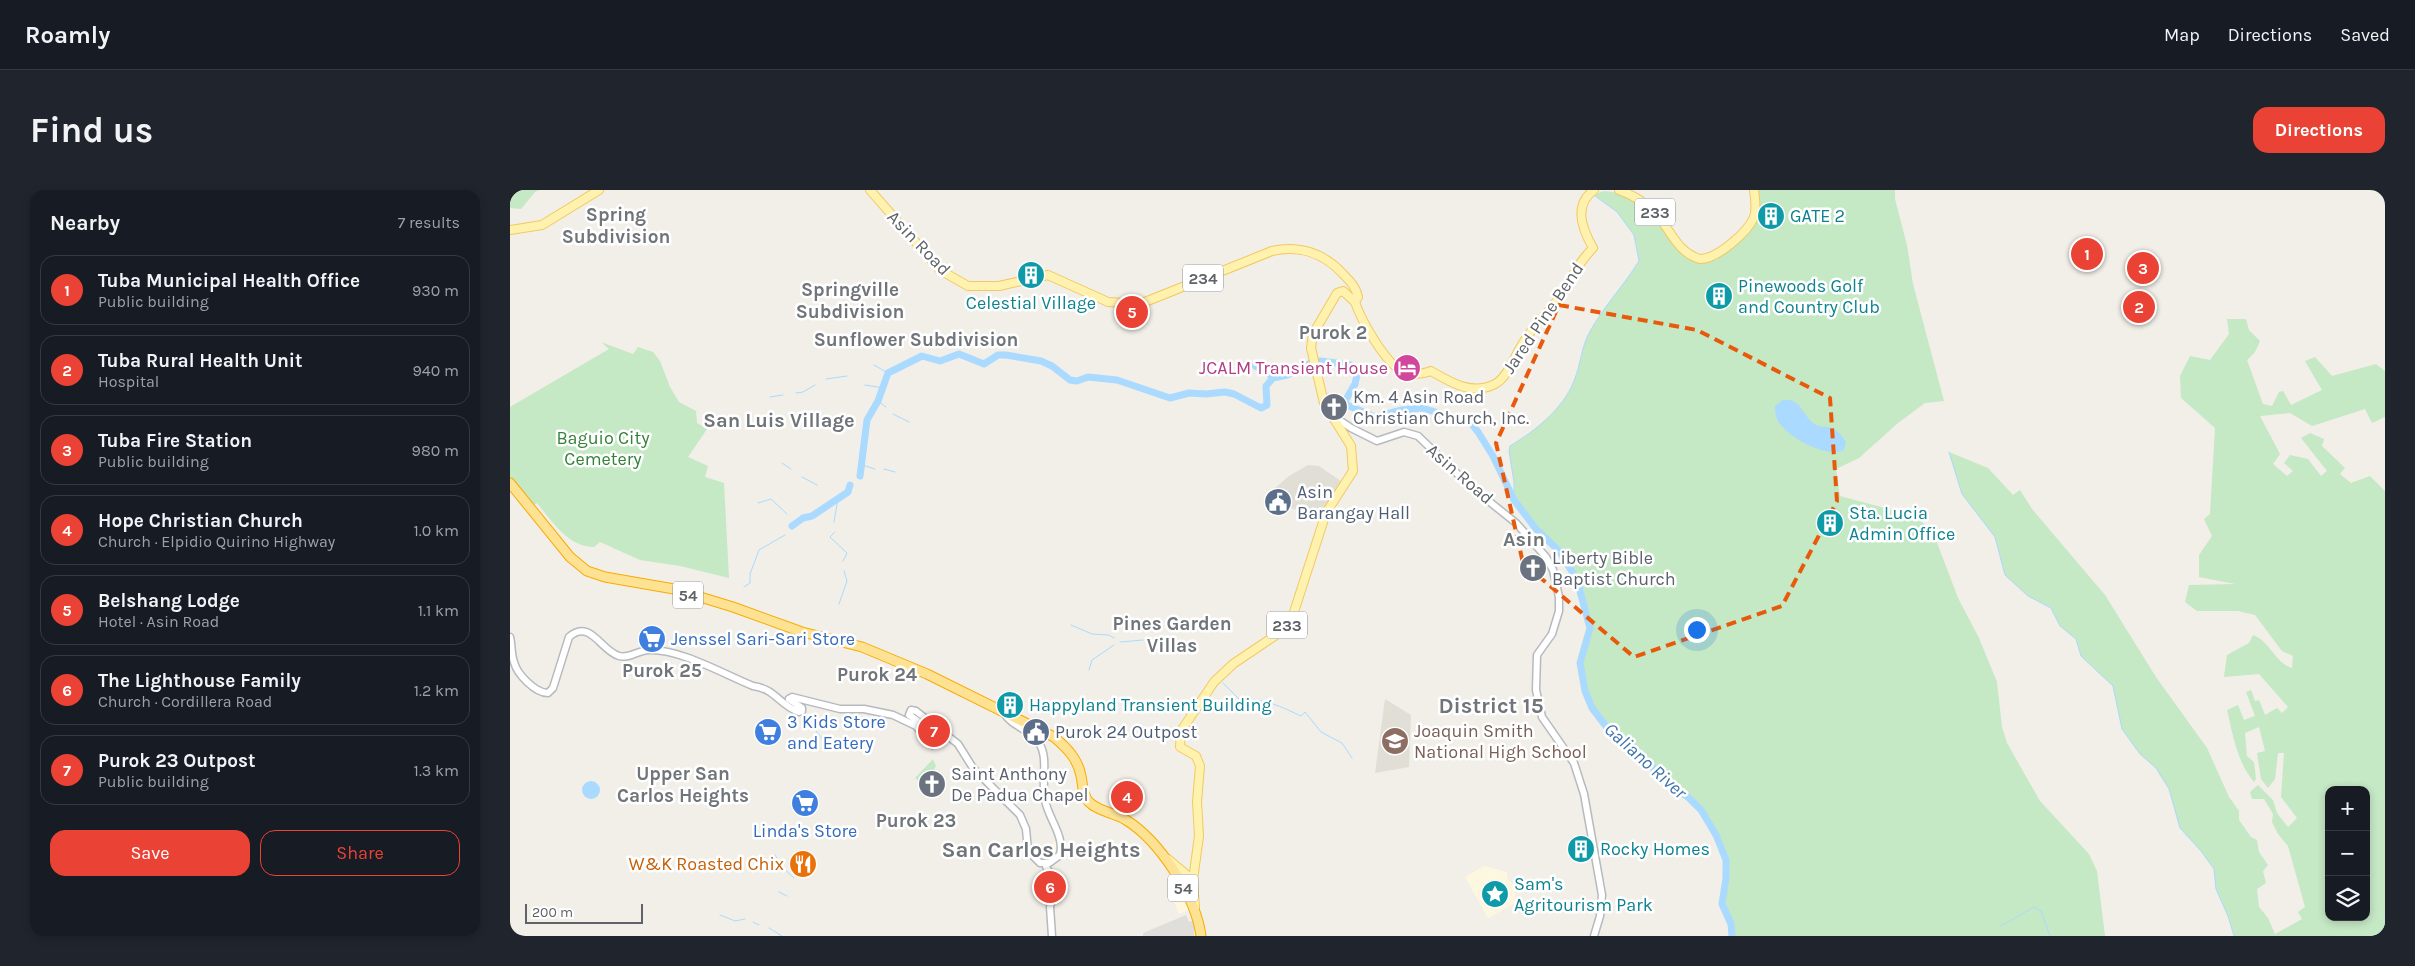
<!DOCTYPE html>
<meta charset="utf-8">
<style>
:root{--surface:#171b24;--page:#20242c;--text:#f1f3f6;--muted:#9ea1a6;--line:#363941;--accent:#ea4335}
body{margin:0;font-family:Karla,sans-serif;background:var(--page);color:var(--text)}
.controls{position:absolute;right:15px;bottom:15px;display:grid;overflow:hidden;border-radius:10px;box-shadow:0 2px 8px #0003}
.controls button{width:45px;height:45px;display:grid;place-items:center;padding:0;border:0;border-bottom:1px solid var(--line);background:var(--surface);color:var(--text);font:25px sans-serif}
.scale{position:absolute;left:15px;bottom:12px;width:118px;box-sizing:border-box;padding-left:5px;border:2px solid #5f6368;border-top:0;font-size:14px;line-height:18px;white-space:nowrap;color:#5f6368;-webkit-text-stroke:4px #fff;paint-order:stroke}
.you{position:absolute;left:1186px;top:439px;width:18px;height:18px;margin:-12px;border:4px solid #fff;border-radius:50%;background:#1a73e8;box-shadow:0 0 0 8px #1a73e833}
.badge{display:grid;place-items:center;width:32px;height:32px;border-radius:50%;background:var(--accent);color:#fff;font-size:16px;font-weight:700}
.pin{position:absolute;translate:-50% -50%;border:2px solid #fff;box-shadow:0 1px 5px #0006}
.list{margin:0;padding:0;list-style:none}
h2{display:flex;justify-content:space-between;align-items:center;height:65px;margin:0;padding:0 20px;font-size:21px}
h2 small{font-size:16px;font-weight:400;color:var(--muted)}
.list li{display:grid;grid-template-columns:32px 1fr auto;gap:15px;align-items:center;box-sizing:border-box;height:70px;margin:0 10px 10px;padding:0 10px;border:1px solid var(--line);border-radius:15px}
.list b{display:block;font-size:19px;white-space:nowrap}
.list p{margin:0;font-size:16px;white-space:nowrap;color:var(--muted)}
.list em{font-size:16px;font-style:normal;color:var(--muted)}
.actions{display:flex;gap:10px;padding:15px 20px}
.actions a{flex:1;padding:11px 0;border:1px solid var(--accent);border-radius:15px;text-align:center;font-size:18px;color:var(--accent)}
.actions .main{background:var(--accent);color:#fff}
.icon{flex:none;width:28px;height:28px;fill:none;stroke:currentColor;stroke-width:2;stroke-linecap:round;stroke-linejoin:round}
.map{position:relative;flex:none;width:1875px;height:746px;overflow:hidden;border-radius:15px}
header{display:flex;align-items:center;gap:30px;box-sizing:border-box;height:70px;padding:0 25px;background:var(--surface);border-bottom:1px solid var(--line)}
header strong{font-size:24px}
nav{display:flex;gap:28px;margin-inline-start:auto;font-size:18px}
.intro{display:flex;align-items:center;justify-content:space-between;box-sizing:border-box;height:120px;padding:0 30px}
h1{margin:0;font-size:35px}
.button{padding:12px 22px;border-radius:15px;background:var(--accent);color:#fff;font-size:18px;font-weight:700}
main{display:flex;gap:30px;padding:0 30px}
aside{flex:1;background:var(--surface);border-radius:15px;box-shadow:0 2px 8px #0003}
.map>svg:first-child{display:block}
.commercial{fill:#fef7e0}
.industrial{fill:#e0deda}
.education{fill:#e1ded6}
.green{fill:#c5e8c5;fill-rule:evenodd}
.water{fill:#aadaff}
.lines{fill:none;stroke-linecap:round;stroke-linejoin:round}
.stream{stroke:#aadaff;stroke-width:1}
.river{stroke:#aadaff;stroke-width:7}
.secondary-casing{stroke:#b6babf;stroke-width:9}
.primary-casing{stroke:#f2c960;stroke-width:10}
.highway-casing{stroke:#f9ab00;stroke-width:11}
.secondary{stroke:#fff;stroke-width:6}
.primary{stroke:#fff2af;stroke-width:8}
.highway{stroke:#fde293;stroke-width:9}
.marked{fill:none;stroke:#e8590c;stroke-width:4;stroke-dasharray:10 6;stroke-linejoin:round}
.labels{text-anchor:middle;stroke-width:5;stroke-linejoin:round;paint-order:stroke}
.shield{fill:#fff;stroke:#8f9295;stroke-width:1}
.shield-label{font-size:16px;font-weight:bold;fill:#5f6368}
.culture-label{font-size:18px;fill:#0d838f;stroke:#fff;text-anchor:start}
.street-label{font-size:18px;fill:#5f6368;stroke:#fff}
.hotel-label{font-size:18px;fill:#b23c85;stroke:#fff;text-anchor:end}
.worship-label{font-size:18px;fill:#5b616d;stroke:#fff;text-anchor:start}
.park-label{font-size:18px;fill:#348238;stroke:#fff}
.service-label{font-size:18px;fill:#4e5e75;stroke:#fff;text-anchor:start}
.shop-label{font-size:18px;fill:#366cbe;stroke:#fff;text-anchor:start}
.education-label{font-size:18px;fill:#785e54;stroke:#fff;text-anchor:start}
.food-label{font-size:18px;fill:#c56008;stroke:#fff;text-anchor:end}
.neighbourhood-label{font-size:19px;font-weight:bold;fill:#70757a;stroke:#fff}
.water-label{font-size:19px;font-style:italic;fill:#4174aa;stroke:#fff}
.quarter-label{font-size:20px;font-weight:bold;fill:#70757a;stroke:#fff}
.district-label{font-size:22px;font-weight:bold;fill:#70757a;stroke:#fff}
</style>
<header>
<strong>Roamly</strong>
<nav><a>Map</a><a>Directions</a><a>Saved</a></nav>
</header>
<div class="intro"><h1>Find us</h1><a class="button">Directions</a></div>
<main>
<aside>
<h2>Nearby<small>7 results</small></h2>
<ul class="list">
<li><span class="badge">1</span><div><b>Tuba Municipal Health Office</b><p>Public building</p></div><em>930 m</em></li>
<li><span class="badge">2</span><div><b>Tuba Rural Health Unit</b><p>Hospital</p></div><em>940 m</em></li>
<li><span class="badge">3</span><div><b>Tuba Fire Station</b><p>Public building</p></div><em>980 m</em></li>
<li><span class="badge">4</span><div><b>Hope Christian Church</b><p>Church · Elpidio Quirino Highway</p></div><em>1.0 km</em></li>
<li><span class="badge">5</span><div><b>Belshang Lodge</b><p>Hotel · Asin Road</p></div><em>1.1 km</em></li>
<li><span class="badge">6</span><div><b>The Lighthouse Family</b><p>Church · Cordillera Road</p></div><em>1.2 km</em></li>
<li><span class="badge">7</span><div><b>Purok 23 Outpost</b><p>Public building</p></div><em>1.3 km</em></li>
</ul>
<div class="actions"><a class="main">Save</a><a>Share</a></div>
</aside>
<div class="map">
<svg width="1875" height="746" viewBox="0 0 1875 746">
<rect width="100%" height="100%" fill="#f1efe8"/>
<g class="commercial">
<path d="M546,650V661L540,668L533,667L525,659L529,654L536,659Z"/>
<path d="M974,676L997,682V688L1005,696V713L978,728L955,687Z"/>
<path d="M671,702L680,719L669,724L662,707Z"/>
</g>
<path class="industrial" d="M676,725L679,732L684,730V746H633V743Z"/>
<g class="education">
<path d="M798,275L809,276L835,294L811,325L775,317L764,299L779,286Z"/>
<path d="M875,509L901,525L899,577L865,583Z"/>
</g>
<g class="green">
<path d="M0,0H30L25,2L11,19L0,18Z"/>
<path d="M1249,0H1385V9L1397,55L1403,94L1434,211L1415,213L1388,233L1349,268L1326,279L1330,306L1393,323L1412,332L1423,342L1448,408L1469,448L1487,492L1492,537L1497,553L1530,611L1579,664L1587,681L1595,746H1222L1221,734L1212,714L1216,688V670L1198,630L1178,607L1161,597L1121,555L1102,544L1082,518L1075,501L1070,473L1080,438L1077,422L1067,390L1050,362L1026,339L1004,310V292L999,261L1000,256C1025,241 1053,219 1064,191C1070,177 1071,161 1077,147C1091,119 1113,97 1129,71L1124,45L1107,22L1085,6C1090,0 1096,1 1102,2C1125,5 1144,25 1156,43C1162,51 1167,61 1176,67C1186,73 1202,70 1212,65L1250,28Z"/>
<path d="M1717,129H1736L1739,140L1750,151L1745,162L1737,170L1753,214L1762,216L1769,202L1773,201L1781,215L1812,200L1795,171L1805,167L1822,186L1866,174L1875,181V227L1862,233L1855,219L1802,236L1780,223L1750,226L1770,264L1763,274L1777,286L1783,281L1774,273L1780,265L1798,269L1811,286L1817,281L1791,248L1800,243L1814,249L1812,256L1835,278L1830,284L1841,293L1860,286L1875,301V746H1724L1718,726L1706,699L1704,679L1691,661L1670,638L1659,599L1646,578L1630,564L1612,539L1603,496L1571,466L1566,449L1550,436L1541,418L1518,406L1495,385L1485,347L1452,304L1439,262L1478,278L1503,305L1510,300L1522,319L1595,405L1646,487L1697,558L1719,607L1729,621V630L1741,647L1747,650L1749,662L1758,675L1753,681L1756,693L1747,699L1749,717L1758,728L1765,744L1792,729L1788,722L1795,717L1778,656L1768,644L1762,632L1763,624L1754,609H1742L1740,602L1748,595L1763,610L1767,623L1778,637L1787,628L1771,607L1774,563H1768L1765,589L1758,598L1751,589L1747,563L1755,561L1749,537L1735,543L1737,566L1744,572L1746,589L1744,592C1727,572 1723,545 1717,520L1728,515L1734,530L1745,526L1736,502L1741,500L1745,511L1749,510L1755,525L1767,518L1772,523L1778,517L1749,484L1714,487L1717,465L1739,453L1743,445C1760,451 1765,473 1782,478L1783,466L1772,461L1745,425L1728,421H1687L1675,412L1679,395L1725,394L1689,387V365L1702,346L1694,329L1700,324L1705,238L1671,208L1670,186L1680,166L1700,170L1719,144ZM1819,600H1856V727H1819Z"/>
<path d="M91,152L123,164L128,157L143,162L150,171L160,197L169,212L186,221L187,233L197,239L178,267L198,276L195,287L214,293L219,388L170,376L130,370L90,352L84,357C58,357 42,331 27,313L24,315L0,287V217L99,159Z"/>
<path d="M423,569L426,576L424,579L427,582L415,595L405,588Z"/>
</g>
<g class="water">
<path d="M1273,210C1291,208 1292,224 1303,233C1314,241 1323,230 1336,252L1334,260C1317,269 1277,247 1268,231C1265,226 1265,221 1265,216Z"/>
<circle cx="81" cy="600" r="9"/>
</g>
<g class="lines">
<g class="stream">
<path d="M364,175L378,183"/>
<path d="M316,189L337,186"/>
<path d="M355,195L373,198"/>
<path d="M286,203L293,202L305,195"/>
<path d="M260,207L273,205"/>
<path d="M368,211L376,217"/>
<path d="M383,224L399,232"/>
<path d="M1439,262L1452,304L1485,347L1495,385L1518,406L1541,418L1550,436L1566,449L1571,466L1603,496L1612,539L1630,564L1646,578L1659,599L1670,638L1691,661L1704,679L1706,699L1718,726L1724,746"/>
<path d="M272,273L281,279"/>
<path d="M352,275L365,279"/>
<path d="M374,279L385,282"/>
<path d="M292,287L307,295"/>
<path d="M1004,310V292L999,261L1000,256C1025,241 1053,219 1064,191C1070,177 1071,161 1077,147C1091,119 1113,97 1129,71L1124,45L1107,22L1084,5"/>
<path d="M248,313L261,309L277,324"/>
<path d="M324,332L328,309"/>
<path d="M325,342L320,347L337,363L333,371"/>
<path d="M234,397L240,393V384L249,360L275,345"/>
<path d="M329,414L337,391L334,381"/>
<path d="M561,435L582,444L599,445L604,448"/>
<path d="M610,452L633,450"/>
<path d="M579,480L582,470L604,455"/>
<path d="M713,493L731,511C750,506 774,518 791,526L795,522L811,542L832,553L842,568"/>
<path d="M294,525L316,554"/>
<path d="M265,665L272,677L284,688"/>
<path d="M269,702L277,706"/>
<path d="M210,725L225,731L235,729"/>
<path d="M243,732L249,735"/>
<path d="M1491,736L1524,717L1531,721L1540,746"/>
<path d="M259,738L272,746"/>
</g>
<g class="river">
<path d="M745,176L756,181L763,188"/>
<path d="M350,286L357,230L368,211L378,183L412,166L430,171L449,164L474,174L488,165H496L531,171L542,176L560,190L567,191L578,187L607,190L660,208L679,203L696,204L715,202L724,204L751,218L757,215L756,196L763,188L777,185L801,173L811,171L841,175L848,180L845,194L835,211L837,215L865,227L892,220L912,218L961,233L968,242L983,266L1004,310L1026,339L1050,362L1067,390L1080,438L1070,473L1075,501L1082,518L1102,544L1121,555L1161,597L1178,607L1191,620L1206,645L1216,670V688L1212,714L1221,734L1222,746"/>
<path d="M282,336L293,328L302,326L338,302L340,295"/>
</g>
<g class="secondary-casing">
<g id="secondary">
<path d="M822,225L841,238L867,251L894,242L908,246L960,296L1006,333L1036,367L1043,380L1049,407V421L1042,444L1027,465L1026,500L1032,527L1064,573L1074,604L1092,705L1090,726L1084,746"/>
<path d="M0,447C2,455 1,464 4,472C7,484 25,503 38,503L43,498L59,447C80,428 91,461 109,466C119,469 129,460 139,460C171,459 213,484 243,496C266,499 269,515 289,522L292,521V518L279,509"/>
<path d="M279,509L282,507L330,519H354L383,525L406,536L422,555C426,540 409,532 399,525L401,520L406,521L448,554L463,578L510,625L516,639L518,661L530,673H539L550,665C555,646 538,628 535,610C531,592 539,568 529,553C520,539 502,537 494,523"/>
<path d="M535,673L537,679L546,690L540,717L542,746"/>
</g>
</g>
<g class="primary-casing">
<g id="primary">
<path d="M360,0L430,80L458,96H489L538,85L598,112L630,114L762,61C789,55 814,63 833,84C840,91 846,97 848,107L845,112"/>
<path d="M1109,0C1123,5 1135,12 1145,23C1161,39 1166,62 1190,69C1207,69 1238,42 1244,27C1247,19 1245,8 1244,0"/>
<path d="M0,40L32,35L89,0"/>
<path d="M845,112C851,130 876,175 894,182C903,186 912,184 921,181C940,192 962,206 985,194C998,187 1005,165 1013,153C1023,136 1037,124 1049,108C1062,90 1065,76 1083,58C1072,39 1063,15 1084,0"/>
<path d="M658,669L683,690"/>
<path d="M685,718L683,690L689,646L687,612L690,576L686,566L670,557L671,541L704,492L723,474L769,443L783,425L816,323L843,281L841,256L814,213L801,158L803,144L827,103L833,101L845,112"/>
</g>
</g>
<g class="highway-casing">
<path id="highway" d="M0,293L60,367L77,381L95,387L164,399L223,417L292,442L352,457L417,484L544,547C557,558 568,569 571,586C573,595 572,605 579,612C587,621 605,623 616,630C650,651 686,707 691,746"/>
</g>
<use href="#secondary" class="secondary"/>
<use href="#primary" class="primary"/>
<use href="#highway" class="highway"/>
</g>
<path class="marked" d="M1049,115L1187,140L1320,208L1327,311L1272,416L1124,467L1013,373L986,253Z"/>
<defs>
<g id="building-disc" transform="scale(1.4375)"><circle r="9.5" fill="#0f9aa8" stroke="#fff"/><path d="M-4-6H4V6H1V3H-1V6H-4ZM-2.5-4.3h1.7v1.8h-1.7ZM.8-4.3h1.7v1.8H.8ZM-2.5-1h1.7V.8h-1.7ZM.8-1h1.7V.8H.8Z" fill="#fff"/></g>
<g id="hotel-disc" transform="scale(1.4375)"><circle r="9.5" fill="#d1479c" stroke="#fff"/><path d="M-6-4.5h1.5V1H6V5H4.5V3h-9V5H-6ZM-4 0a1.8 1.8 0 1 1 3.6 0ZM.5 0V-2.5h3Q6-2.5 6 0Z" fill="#fff"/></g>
<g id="church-disc" transform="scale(1.4375)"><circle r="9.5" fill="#6b7280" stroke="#fff"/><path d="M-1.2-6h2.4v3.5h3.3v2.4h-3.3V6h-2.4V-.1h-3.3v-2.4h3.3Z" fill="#fff"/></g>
<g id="civic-disc" transform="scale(1.4375)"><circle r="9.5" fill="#5c6f8a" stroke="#fff"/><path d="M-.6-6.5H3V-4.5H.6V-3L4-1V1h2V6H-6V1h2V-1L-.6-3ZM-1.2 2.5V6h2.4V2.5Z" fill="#fff"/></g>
<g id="supermarket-disc" transform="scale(1.4375)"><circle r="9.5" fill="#3f7fe0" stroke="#fff"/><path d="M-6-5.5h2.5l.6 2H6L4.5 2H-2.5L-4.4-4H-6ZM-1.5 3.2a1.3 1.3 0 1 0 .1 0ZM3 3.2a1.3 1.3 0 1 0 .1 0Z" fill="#fff"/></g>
<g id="school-disc" transform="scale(1.4375)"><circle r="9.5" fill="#8d6e63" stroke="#fff"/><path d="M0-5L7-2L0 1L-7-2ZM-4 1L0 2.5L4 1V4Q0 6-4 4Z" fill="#fff"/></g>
<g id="restaurant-disc" transform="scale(1.4375)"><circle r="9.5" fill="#e8710a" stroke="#fff"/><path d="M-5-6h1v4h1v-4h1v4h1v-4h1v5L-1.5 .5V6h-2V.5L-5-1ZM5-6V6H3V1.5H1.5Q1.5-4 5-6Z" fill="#fff"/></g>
<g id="sight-disc" transform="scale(1.4375)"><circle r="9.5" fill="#0f9aa8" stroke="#fff"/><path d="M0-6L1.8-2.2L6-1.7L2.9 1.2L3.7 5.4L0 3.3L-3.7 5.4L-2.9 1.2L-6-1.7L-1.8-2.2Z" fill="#fff"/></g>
</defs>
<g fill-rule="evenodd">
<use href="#building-disc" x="1261" y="26"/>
<use href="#building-disc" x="521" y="85"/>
<use href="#building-disc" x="1209" y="106"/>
<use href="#hotel-disc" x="897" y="178"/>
<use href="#church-disc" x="824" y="217"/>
<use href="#civic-disc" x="768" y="312"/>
<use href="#building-disc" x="1320" y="333"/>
<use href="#church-disc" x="1023" y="378"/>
<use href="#supermarket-disc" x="142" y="449"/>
<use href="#building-disc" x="500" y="515"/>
<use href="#supermarket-disc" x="258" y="542"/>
<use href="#civic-disc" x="526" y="542"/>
<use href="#school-disc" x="885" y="551"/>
<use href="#church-disc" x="422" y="594"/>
<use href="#supermarket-disc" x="295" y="613"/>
<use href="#building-disc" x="1071" y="659"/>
<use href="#restaurant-disc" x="293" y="674"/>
<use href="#sight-disc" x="985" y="704"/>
</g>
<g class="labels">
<g class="shield">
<rect x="1125" y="8.5" width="40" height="27" rx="4"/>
<rect x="673" y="74.5" width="40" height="27" rx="4"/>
<rect x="163" y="391.5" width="30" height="27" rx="4"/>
<rect x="757" y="421.5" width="40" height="27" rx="4"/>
<rect x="658" y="684.5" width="30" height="27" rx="4"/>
</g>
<g class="shield-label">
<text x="1145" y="28">233</text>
<text x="693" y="94">234</text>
<text x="178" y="411">54</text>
<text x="777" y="441">233</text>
<text x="673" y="704">54</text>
</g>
<g class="culture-label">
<text x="1280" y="32">GATE 2</text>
<text x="1228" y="102">Pinewoods Golf<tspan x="1228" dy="21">and Country Club</tspan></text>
<text x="521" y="119" text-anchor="middle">Celestial Village</text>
<text x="1339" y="329">Sta. Lucia<tspan x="1339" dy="21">Admin Office</tspan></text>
<text x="519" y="521">Happyland Transient Building</text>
<text x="1090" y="665">Rocky Homes</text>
<text x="1004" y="700">Sam's<tspan x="1004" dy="21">Agritourism Park</tspan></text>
</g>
<g class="street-label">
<text transform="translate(409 53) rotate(46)" y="6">Asin Road</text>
<text transform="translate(1033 128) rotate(-56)" y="6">Jared Pine Bend</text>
<text transform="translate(950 284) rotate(41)" y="6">Asin Road</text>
</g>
<g class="hotel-label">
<text x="878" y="184">JCALM Transient House</text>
</g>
<g class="worship-label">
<text x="843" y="213">Km. 4 Asin Road<tspan x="843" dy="21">Christian Church, Inc.</tspan></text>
<text x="1042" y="374">Liberty Bible<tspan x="1042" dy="21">Baptist Church</tspan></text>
<text x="441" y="590">Saint Anthony<tspan x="441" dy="21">De Padua Chapel</tspan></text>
</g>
<g class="park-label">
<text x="93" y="254">Baguio City<tspan x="93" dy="21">Cemetery</tspan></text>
</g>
<g class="service-label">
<text x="787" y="308">Asin<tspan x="787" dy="21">Barangay Hall</tspan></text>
<text x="545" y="548">Purok 24 Outpost</text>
</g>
<g class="shop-label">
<text x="161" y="455">Jenssel Sari-Sari Store</text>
<text x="277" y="538">3 Kids Store<tspan x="277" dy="21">and Eatery</tspan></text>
<text x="295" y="647" text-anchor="middle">Linda's Store</text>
</g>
<g class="education-label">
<text x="904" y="547">Joaquin Smith<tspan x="904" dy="21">National High School</tspan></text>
</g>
<g class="food-label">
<text x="274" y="680">W&amp;K Roasted Chix</text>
</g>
<g class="neighbourhood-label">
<text x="106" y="31">Spring<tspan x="106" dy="22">Subdivision</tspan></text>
<text x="340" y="106">Springville<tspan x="340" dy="22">Subdivision</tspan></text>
<text x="823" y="149">Purok 2</text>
<text x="406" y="156">Sunflower Subdivision</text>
<text x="662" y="440">Pines Garden<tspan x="662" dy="22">Villas</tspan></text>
<text x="152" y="487">Purok 25</text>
<text x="367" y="491">Purok 24</text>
<text x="173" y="590">Upper San<tspan x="173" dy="22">Carlos Heights</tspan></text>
<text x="406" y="637">Purok 23</text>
</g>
<g class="water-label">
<text transform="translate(1136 570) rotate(42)" y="7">Galiano River</text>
</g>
<g class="quarter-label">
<text x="269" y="237">San Luis Village</text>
<text x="1014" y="356">Asin</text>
</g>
<g class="district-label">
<text x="981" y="523">District 15</text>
<text x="531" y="667">San Carlos Heights</text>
</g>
</g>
</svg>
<div class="controls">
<button>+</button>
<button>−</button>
<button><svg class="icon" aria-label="layers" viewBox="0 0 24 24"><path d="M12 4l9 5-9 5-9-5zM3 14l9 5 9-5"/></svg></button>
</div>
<div class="scale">200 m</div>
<div class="you"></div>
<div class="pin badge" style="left:1577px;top:64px">1</div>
<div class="pin badge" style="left:1629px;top:117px">2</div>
<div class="pin badge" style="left:1633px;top:78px">3</div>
<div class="pin badge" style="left:617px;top:607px">4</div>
<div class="pin badge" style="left:622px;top:122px">5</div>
<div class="pin badge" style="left:540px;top:697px">6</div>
<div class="pin badge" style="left:424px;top:541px">7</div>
</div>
</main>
